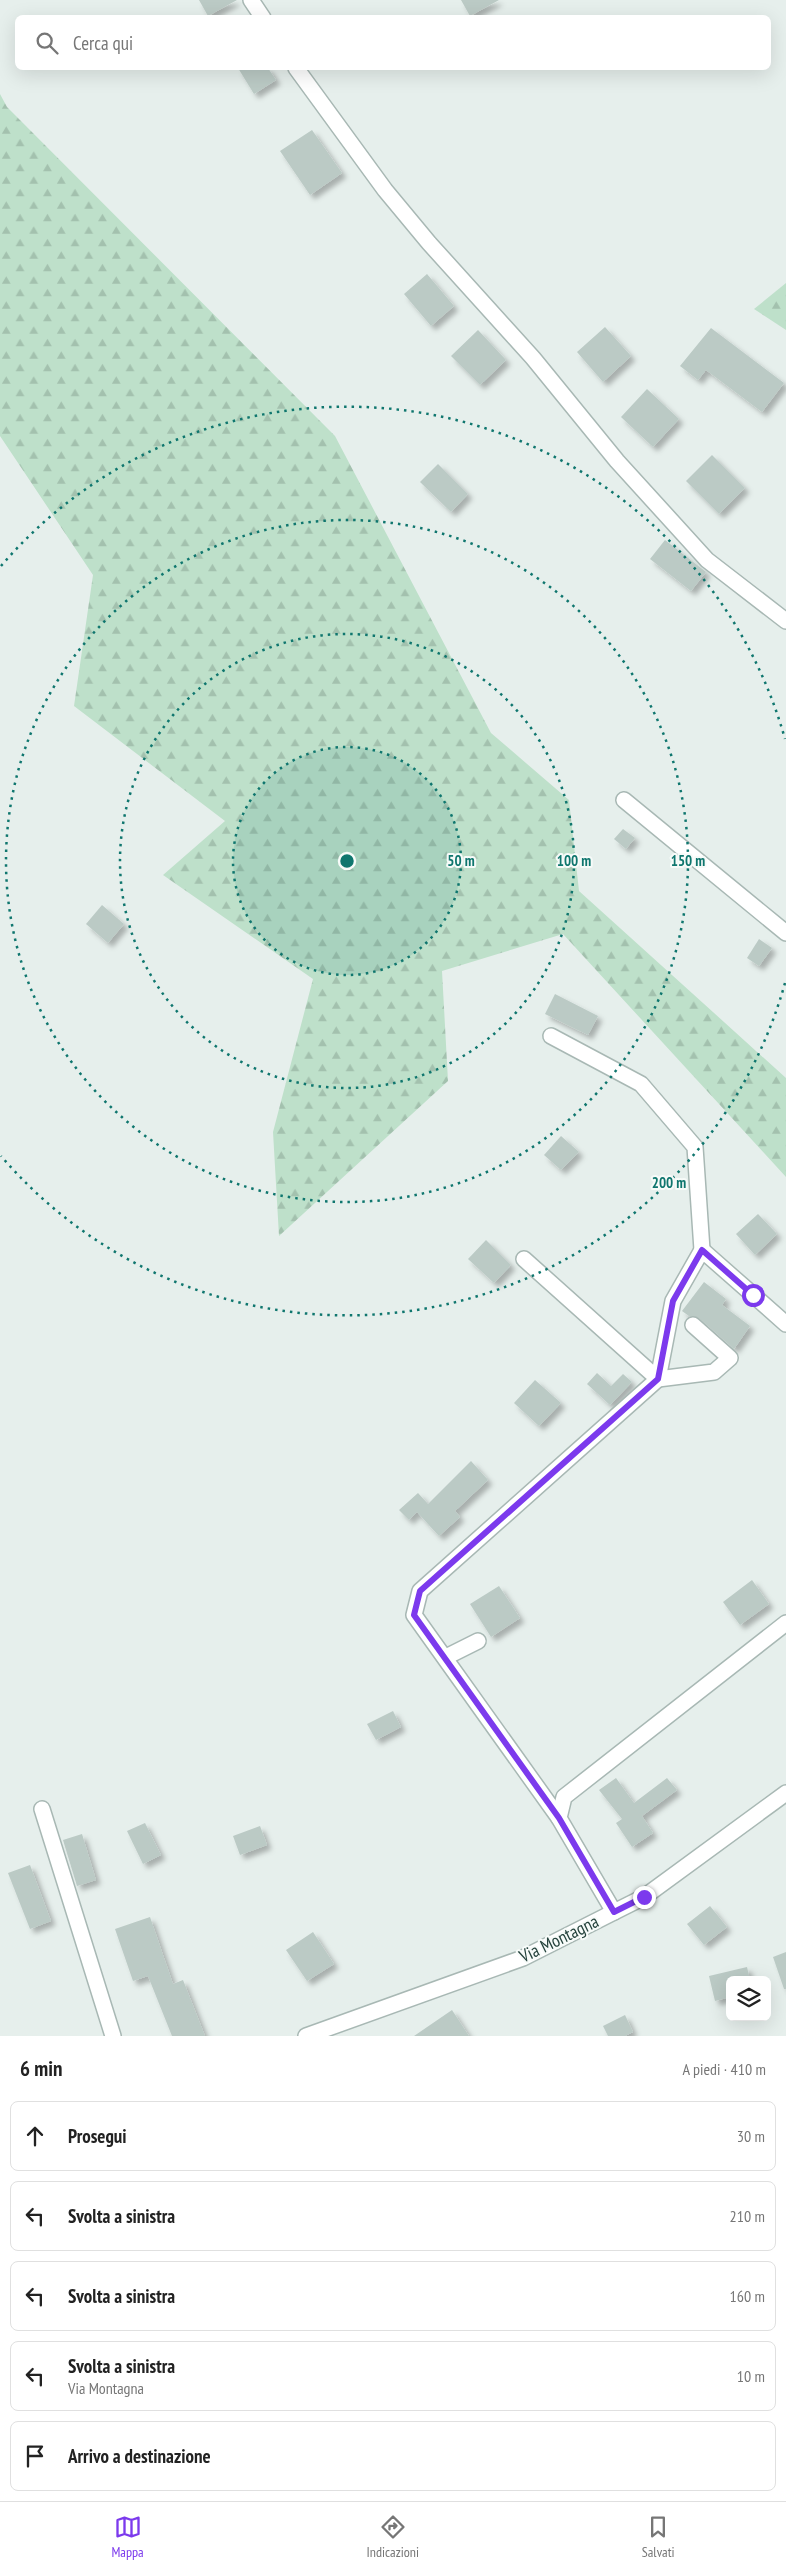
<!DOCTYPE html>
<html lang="it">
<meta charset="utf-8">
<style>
:root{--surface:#fff;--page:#f2f2f2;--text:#222;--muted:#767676;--line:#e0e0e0;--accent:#7c3aed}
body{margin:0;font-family:"PT Sans Narrow",sans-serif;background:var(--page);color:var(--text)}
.controls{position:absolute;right:15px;bottom:15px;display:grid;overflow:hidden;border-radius:8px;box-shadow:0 5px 20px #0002}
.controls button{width:45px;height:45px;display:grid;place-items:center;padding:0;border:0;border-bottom:1px solid var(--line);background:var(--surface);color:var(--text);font:25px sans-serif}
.stop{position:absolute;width:15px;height:15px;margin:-11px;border:4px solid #7c3aed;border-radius:50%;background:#fff}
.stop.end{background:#7c3aed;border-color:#fff;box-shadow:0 1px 5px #0008}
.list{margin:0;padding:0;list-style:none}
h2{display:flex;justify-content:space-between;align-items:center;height:65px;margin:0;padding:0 20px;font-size:21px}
h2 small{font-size:16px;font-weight:400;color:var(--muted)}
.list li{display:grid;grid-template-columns:32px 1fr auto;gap:15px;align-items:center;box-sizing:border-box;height:70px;margin:0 10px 10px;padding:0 10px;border:1px solid var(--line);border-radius:8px}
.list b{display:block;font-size:19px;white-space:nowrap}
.list p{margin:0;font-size:16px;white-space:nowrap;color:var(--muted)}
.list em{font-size:16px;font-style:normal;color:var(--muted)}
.icon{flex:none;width:28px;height:28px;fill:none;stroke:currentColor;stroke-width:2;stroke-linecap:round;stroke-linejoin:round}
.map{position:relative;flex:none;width:786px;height:2036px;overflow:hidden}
.search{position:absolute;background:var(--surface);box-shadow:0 5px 20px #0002;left:15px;right:15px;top:15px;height:55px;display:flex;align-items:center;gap:12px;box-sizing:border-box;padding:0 18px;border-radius:8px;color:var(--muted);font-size:19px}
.sheet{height:465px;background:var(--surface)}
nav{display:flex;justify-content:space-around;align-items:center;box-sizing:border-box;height:70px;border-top:1px solid var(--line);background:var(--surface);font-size:14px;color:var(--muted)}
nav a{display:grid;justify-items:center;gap:2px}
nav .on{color:var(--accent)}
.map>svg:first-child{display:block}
.forest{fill:url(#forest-firs)}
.building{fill:#bbcac5;filter:url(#shadow)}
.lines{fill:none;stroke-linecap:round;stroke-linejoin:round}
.street-casing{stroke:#a8b8b4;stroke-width:18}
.street{stroke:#fff;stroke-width:15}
.route{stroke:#7c3aed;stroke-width:6}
.ring{fill:none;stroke:#0f766e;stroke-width:2.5;stroke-dasharray:2.5 5}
.labels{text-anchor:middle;stroke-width:4;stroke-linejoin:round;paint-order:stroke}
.street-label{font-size:18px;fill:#24423c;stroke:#f7fbf9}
.centre{fill:#0f766e;stroke:#f7fbf9;stroke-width:2.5}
.ring-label{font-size:15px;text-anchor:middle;font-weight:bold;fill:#0f766e;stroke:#f7fbf9;stroke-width:4;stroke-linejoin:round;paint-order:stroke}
</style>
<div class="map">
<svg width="786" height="2036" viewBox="0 0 786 2036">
<defs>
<pattern id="forest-firs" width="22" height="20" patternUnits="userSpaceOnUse" patternTransform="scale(1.25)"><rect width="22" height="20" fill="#bee0ca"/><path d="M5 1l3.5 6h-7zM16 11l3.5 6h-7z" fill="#a3c1ae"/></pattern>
<filter id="shadow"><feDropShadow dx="4.5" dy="4.5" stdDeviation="2.5" flood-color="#0004"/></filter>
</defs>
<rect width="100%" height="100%" fill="#e6efec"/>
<g class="forest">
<path d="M0,94L7,107L335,436L491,733L569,800L579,891L786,1078V1177L563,934L442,971L448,1081L279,1236L273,1132L313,979L163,875L225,821L74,706L93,575L0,436Z"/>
<path d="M786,283V330L754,309Z"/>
</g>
<g class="building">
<path d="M199,0H237L208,16Z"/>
<path d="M461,0H499L470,16Z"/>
<path d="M238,68H268L276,80L254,94Z"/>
<path d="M312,130L342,173L310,195L280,151Z"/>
<path d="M427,274L454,306L431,326L404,294Z"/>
<path d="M605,327L631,356L603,382L577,352Z"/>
<path d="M711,328L784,383L762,412L706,370L698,380L680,366Z"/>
<path d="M478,330L506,360L480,385L451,356Z"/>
<path d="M647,389L679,419L653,447L621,417Z"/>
<path d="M712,455L745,488L719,514L686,481Z"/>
<path d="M438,464L468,494L451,512L420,482Z"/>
<path d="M665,540L706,572L691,591L650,559Z"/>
<path d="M623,829L635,838L626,849L614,839Z"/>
<path d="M102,905L124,924L108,943L86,924Z"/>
<path d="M759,939L772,948L759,966L747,958Z"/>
<path d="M555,994L598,1016L588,1035L545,1014Z"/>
<path d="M561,1136L579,1152L561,1170L544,1155Z"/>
<path d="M758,1214L777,1234L755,1255L736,1234Z"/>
<path d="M486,1240L511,1265L494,1283L468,1259Z"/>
<path d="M704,1282L726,1299L722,1305L750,1326L734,1349L699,1318L689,1316L682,1311Z"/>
<path d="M597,1373L611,1386L623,1374L632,1382L610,1405L587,1384Z"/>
<path d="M535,1380L561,1403L539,1426L514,1403Z"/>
<path d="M471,1461L488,1480L455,1511L460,1517L439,1536L417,1512L409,1520L399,1510L418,1493L428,1504Z"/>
<path d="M752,1580L769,1604L740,1625L723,1602Z"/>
<path d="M499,1586L520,1618L491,1637L470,1604Z"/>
<path d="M393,1711L401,1727L376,1740L367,1724Z"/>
<path d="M616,1778L634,1803L667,1778L677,1790L642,1816L653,1833L632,1847L616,1823L622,1819L599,1790Z"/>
<path d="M145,1823L161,1855L143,1864L127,1831Z"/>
<path d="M260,1826L267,1845L240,1855L233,1836Z"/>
<path d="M82,1834L96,1880L77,1886L63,1840Z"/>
<path d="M30,1865L51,1921L30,1929L8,1873Z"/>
<path d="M710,1906L727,1927L704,1945L687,1924Z"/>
<path d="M150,1917L173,1984L183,1980L205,2036H172L148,1976L133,1981L115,1929Z"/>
<path d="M313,1932L334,1964L307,1981L286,1950Z"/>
<path d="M786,1952V1989H784L773,1957Z"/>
<path d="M747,1967L750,1980H730V1997L715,2001L709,1976Z"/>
<path d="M452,2010L469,2036H414Z"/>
<path d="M625,2015L633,2032L625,2036H608L603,2026Z"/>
</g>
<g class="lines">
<g class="street-casing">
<g id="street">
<path d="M251,0L263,18"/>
<path d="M296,68L385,190L429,243L533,358L617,461L707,560L786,621"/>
<path d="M624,800L786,933"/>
<path d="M551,1036L641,1084L695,1147L702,1250"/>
<path d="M524,1259L658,1379L420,1591L414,1615L559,1818"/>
<path d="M693,1325L730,1358L714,1372L658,1379L673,1301L702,1250L786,1324"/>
<path d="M446,1657L478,1641"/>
<path d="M42,1809L113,2036"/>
<path d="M614,1912L559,1818L564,1797L786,1623"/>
<path d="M306,2036L523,1958L614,1912L644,1897L786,1793"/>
</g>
</g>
<use href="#street" class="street"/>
</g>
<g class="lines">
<path class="route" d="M644,1897L614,1912L559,1818L414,1615L420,1591L658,1379L673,1301L702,1250L753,1295"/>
</g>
<circle cx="347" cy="861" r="114" fill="#0f766e" fill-opacity=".12"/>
<g class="ring">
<circle cx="347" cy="861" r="114"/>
<circle cx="347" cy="861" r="227"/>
<circle cx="347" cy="861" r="341"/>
<path d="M785 983A455 455 0 0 1 1 1156M1 566A455 455 0 0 1 785 739"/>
</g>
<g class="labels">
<g class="street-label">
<text transform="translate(559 1939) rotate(-26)" y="6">Via Montagna</text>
</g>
</g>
<circle cx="347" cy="861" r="8" class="centre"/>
<g class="ring-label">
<text x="461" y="866">50 m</text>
<text x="574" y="866">100 m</text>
<text x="688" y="866">150 m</text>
<text x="669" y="1188">200 m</text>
</g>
</svg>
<div class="controls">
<button><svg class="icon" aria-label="layers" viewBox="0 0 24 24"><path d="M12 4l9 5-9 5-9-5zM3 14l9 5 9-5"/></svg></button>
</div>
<div class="stop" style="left:753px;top:1295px"></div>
<div class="stop end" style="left:644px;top:1897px"></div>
<div class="search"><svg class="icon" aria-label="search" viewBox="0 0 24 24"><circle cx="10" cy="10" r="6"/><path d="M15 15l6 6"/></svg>Cerca qui</div>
</div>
<section class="sheet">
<h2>6 min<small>A piedi · 410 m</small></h2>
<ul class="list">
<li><svg class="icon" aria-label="ahead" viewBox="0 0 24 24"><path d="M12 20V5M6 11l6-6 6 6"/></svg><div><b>Prosegui</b></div><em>30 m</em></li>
<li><svg class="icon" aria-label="left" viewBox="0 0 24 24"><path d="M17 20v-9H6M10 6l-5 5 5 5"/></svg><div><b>Svolta a sinistra</b></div><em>210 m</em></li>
<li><svg class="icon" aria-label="left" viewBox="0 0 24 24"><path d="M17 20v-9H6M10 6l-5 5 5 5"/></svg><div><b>Svolta a sinistra</b></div><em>160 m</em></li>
<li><svg class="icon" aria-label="left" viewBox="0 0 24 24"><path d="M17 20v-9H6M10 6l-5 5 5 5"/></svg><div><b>Svolta a sinistra</b><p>Via Montagna</p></div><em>10 m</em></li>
<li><svg class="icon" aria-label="arrive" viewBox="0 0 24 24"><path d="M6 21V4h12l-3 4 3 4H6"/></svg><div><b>Arrivo a destinazione</b></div></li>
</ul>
</section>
<nav>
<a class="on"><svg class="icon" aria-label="map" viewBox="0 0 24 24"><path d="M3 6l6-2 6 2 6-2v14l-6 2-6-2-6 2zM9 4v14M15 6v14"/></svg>Mappa</a>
<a><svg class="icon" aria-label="directions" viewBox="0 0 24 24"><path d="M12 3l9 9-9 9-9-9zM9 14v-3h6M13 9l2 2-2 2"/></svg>Indicazioni</a>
<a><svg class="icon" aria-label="saved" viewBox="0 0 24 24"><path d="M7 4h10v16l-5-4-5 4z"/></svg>Salvati</a>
</nav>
